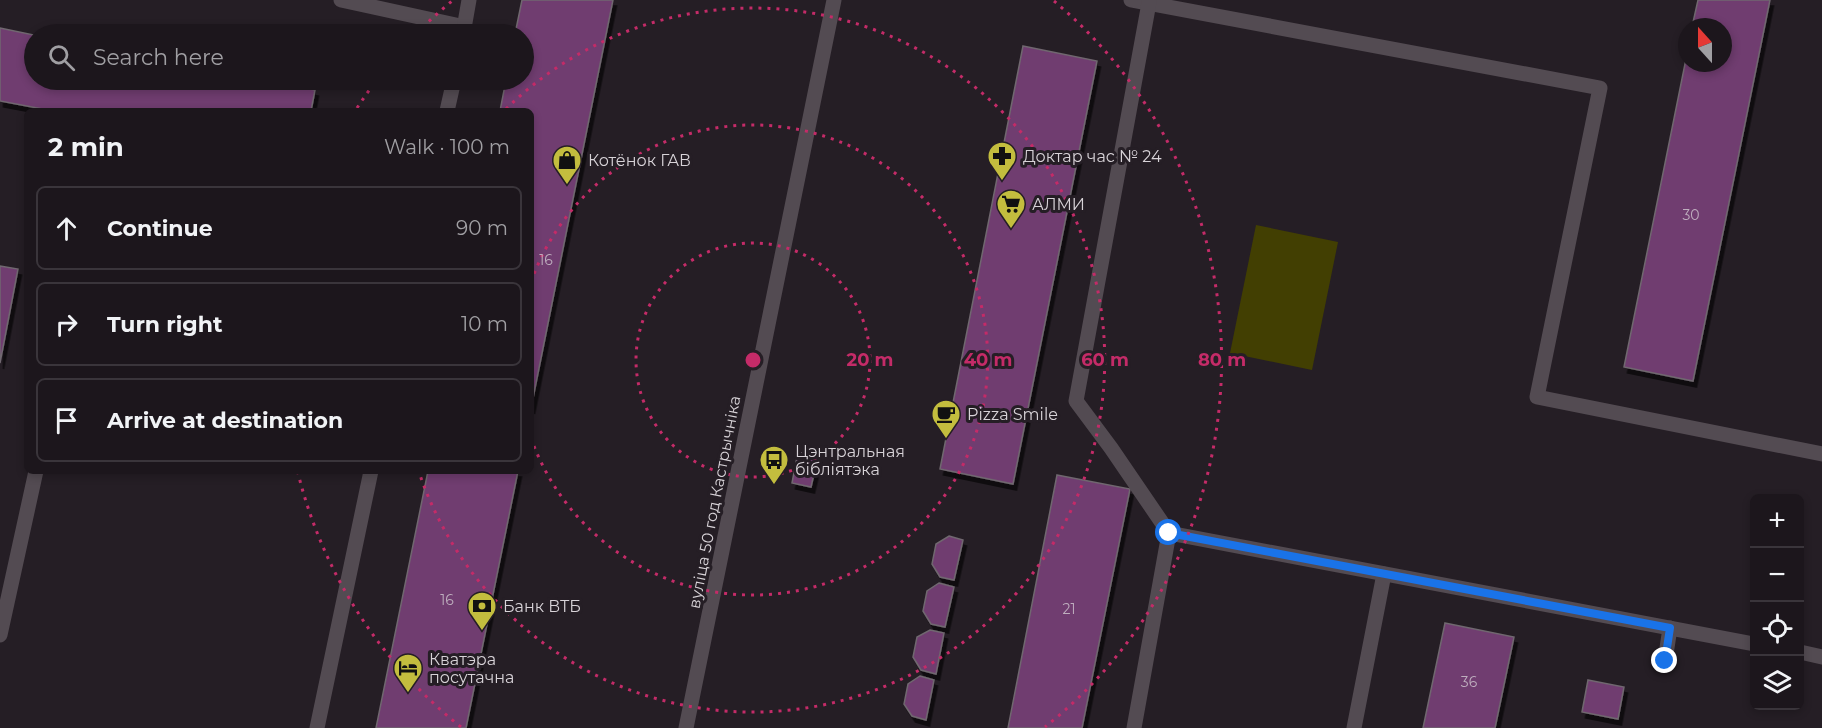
<!DOCTYPE html>
<meta charset="utf-8">
<style>
:root{--surface:#1c161c;--page:#292329;--text:#f1f3f6;--muted:#a09fa3;--line:#3a353b}
body{margin:0;font-family:Montserrat,sans-serif;background:var(--page);color:var(--text)}
.controls{position:absolute;right:18px;bottom:18px;display:grid;overflow:hidden;border-radius:9px;box-shadow:0 3px 9px #0003}
.controls button{width:54px;height:54px;display:grid;place-items:center;padding:0;border:0;border-bottom:2px solid var(--line);background:var(--surface);color:var(--text);font:30px sans-serif}
.compass{position:absolute;left:1678px;top:18px;width:54px;height:54px;border-radius:50%;background:var(--surface);box-shadow:0 3px 9px #0003;rotate:339deg}
.stop{position:absolute;width:18px;height:18px;margin:-14px;border:4px solid #1a73e8;border-radius:50%;background:#fff}
.stop.end{background:#1a73e8;border-color:#fff;box-shadow:0 2px 6px #0008}
.list{margin:0;padding:0;list-style:none}
h2{display:flex;justify-content:space-between;align-items:center;height:78px;margin:0;padding:0 24px;font-size:26px}
h2 small{font-size:20px;font-weight:400;color:var(--muted)}
.list li{display:grid;grid-template-columns:39px 1fr auto;gap:18px;align-items:center;box-sizing:border-box;height:84px;margin:0 12px 12px;padding:0 12px;border:2px solid var(--line);border-radius:9px}
.list b{display:block;font-size:22px;white-space:nowrap}
.list em{font-size:20px;font-style:normal;color:var(--muted)}
.icon{flex:none;width:33px;height:33px;fill:none;stroke:currentColor;stroke-width:2;stroke-linecap:round;stroke-linejoin:round}
.map{position:relative;flex:none;width:1822px;height:728px;overflow:hidden}
.search{position:absolute;background:var(--surface);box-shadow:0 3px 9px #0003;left:24px;top:24px;width:510px;height:66px;display:flex;align-items:center;gap:15px;box-sizing:border-box;padding:0 21px;border-radius:33px;color:var(--muted);font-size:22px}
.panel{position:absolute;background:var(--surface);box-shadow:0 3px 9px #0003;left:24px;top:108px;width:510px;height:366px;border-radius:9px}
.map>svg:first-child{display:block}
.green{fill:#423f02}
.building{fill:#703e70;stroke:#70676f;stroke-width:1.5;filter:url(#shadow)}
.lines{fill:none;stroke-linecap:round;stroke-linejoin:round}
.minor{stroke:#534b52;stroke-width:15}
.route{stroke:#1a73e8;stroke-width:8}
.ring{fill:none;stroke:#c42b68;stroke-width:3;stroke-dasharray:3 6}
.labels{text-anchor:middle;stroke-width:6;stroke-linejoin:round;paint-order:stroke}
.number-label{font-size:14px;fill:#beaebe}
.poi-label{font-size:16px;fill:#d8d3d8;stroke:#251e25;text-anchor:start}
.street-label{font-size:16px;fill:#d8d3d8;stroke:#251e25}
.centre{fill:#c42b68;stroke:#251e25;stroke-width:3}
.ring-label{font-size:18px;text-anchor:middle;font-weight:bold;fill:#c42b68;stroke:#251e25;stroke-width:6;stroke-linejoin:round;paint-order:stroke}
</style>
<div class="map">
<svg width="1822" height="728" viewBox="0 0 1822 728">
<defs>
<filter id="shadow"><feDropShadow dx="3.5" dy="6" stdDeviation="0" flood-color="#0009"/></filter>
</defs>
<rect width="100%" height="100%" fill="#251e25"/>
<path class="green" d="M1256,225L1338,242L1312,370L1230,353Z"/>
<g class="building">
<path d="M522,0H613L531,408V111H500L506,80H524V34H515Z"/>
<path d="M1698,0H1770L1693,381L1624,367L1687,54V63H1723V27H1692Z"/>
<path d="M0,28L34,35V80H263L315,90L311,111H53L0,101Z"/>
<path d="M1023,46L1097,61L1013,484L940,469Z"/>
<path d="M0,266L18,269L0,363Z"/>
<path d="M798,452L818,457L811,487L792,483Z"/>
<path d="M428,471H518L466,728H376Z"/>
<path d="M1057,475L1130,489L1082,728H1008Z"/>
<path d="M949,536L963,540L954,580L940,577L932,564L936,544Z"/>
<path d="M939,583L954,587L945,627L931,624L923,611L927,591Z"/>
<path d="M1445,623L1514,637L1495,728H1423Z"/>
<path d="M930,630L944,633L936,674L921,670L913,657L917,637Z"/>
<path d="M920,676L934,680L926,720L912,716L904,704L908,684Z"/>
<path d="M1588,680L1624,687L1618,719L1582,712Z"/>
</g>
<g class="lines">
<g class="minor">
<path d="M341,0L465,27"/>
<path d="M1131,0L1600,88L1537,397L1822,454"/>
<path d="M1149,3L1076,401L1111,448L1169,533L1754,644"/>
<path d="M463,34L469,0"/>
<path d="M447,111L454,80"/>
<path d="M0,635L36,471"/>
<path d="M1800,652L1822,657"/>
<path d="M1665,661L1670,628"/>
<path d="M317,728L371,471"/>
<path d="M686,728L834,0"/>
<path d="M1134,728L1169,533"/>
<path d="M1354,728L1384,574"/>
</g>
</g>
<g class="lines">
<path class="route" d="M1169,533L1670,628L1665,661"/>
</g>
<g class="ring">
<circle cx="753" cy="360" r="117"/>
<path d="M531 282A235 235 0 1 1 531 438"/>
<path d="M506 109A352 352 0 1 1 419 472"/>
<path d="M461 727A469 469 0 0 1 298 473M357 108A469 469 0 0 1 376 81M416 34A469 469 0 0 1 452 1M1054 1A469 469 0 0 1 1045 727"/>
</g>
<defs>
<g id="pharmacy-pin" transform="scale(1.5)"><path d="M0 17L-7.5 6A9.5 9.5 0 1 1 7.5 6Z" fill="#c3bd3e" stroke="#251e25"/><path d="M-2-6h4v4h4v4h-4v4h-4v-4h-4v-4h4Z" fill="#111"/></g>
<g id="shop-pin" transform="scale(1.5)"><path d="M0 17L-7.5 6A9.5 9.5 0 1 1 7.5 6Z" fill="#c3bd3e" stroke="#251e25"/><path d="M-5-2.5h2.3a2.7 3.5 0 0 1 5.4 0H5L5.5 6h-11ZM-1.5-2.5h3a1.5 2.3 0 0 0-3 0Z" fill="#111"/></g>
<g id="supermarket-pin" transform="scale(1.5)"><path d="M0 17L-7.5 6A9.5 9.5 0 1 1 7.5 6Z" fill="#c3bd3e" stroke="#251e25"/><path d="M-6-5.5h2.5l.6 2H6L4.5 2H-2.5L-4.4-4H-6ZM-1.5 3.2a1.3 1.3 0 1 0 .1 0ZM3 3.2a1.3 1.3 0 1 0 .1 0Z" fill="#111"/></g>
<g id="cafe-pin" transform="scale(1.5)"><path d="M0 17L-7.5 6A9.5 9.5 0 1 1 7.5 6Z" fill="#c3bd3e" stroke="#251e25"/><path d="M-5.5-4.5H6V0H3Q3 3.5 0 3.5H-2.5Q-5.5 3.5-5.5 0ZM3-3.2v2h1.7v-2ZM-6 4.5H4V6H-6Z" fill="#111"/></g>
<g id="bus-pin" transform="scale(1.5)"><path d="M0 17L-7.5 6A9.5 9.5 0 1 1 7.5 6Z" fill="#c3bd3e" stroke="#251e25"/><path d="M-5-6H5V4H4V6H2V4H-2V6H-4V4H-5ZM-3.5-4V0h7V-4ZM-3.5 1.2v1.5H-2V1.2ZM2 1.2v1.5H3.5V1.2Z" fill="#111"/></g>
<g id="bank-pin" transform="scale(1.5)"><path d="M0 17L-7.5 6A9.5 9.5 0 1 1 7.5 6Z" fill="#c3bd3e" stroke="#251e25"/><path d="M-6-4H6V4H-6ZM0-2.3a2.3 2.3 0 1 0 0 4.6a2.3 2.3 0 1 0 0-4.6Z" fill="#111"/></g>
<g id="hotel-pin" transform="scale(1.5)"><path d="M0 17L-7.5 6A9.5 9.5 0 1 1 7.5 6Z" fill="#c3bd3e" stroke="#251e25"/><path d="M-6-4.5h1.5V1H6V5H4.5V3h-9V5H-6ZM-4 0a1.8 1.8 0 1 1 3.6 0ZM.5 0V-2.5h3Q6-2.5 6 0Z" fill="#111"/></g>
</defs>
<g fill-rule="evenodd">
<use href="#pharmacy-pin" x="1002" y="156"/>
<use href="#shop-pin" x="567" y="160"/>
<use href="#supermarket-pin" x="1011" y="204"/>
<use href="#cafe-pin" x="946" y="414"/>
<use href="#bus-pin" x="774" y="460"/>
<use href="#bank-pin" x="482" y="606"/>
<use href="#hotel-pin" x="408" y="668"/>
</g>
<g class="labels">
<g class="number-label">
<text x="1691" y="220">30</text>
<text x="546" y="265">16</text>
<text x="447" y="605">16</text>
<text x="1069" y="614">21</text>
<text x="1469" y="687">36</text>
</g>
<g class="poi-label">
<text x="1023" y="162">Доктар час № 24</text>
<text x="588" y="166">Котёнок ГАВ</text>
<text x="1032" y="210">АЛМИ</text>
<text x="967" y="420">Pizza Smile</text>
<text x="795" y="457">Цэнтральная<tspan x="795" dy="18">бібліятэка</tspan></text>
<text x="503" y="612">Банк ВТБ</text>
<text x="429" y="665">Кватэра<tspan x="429" dy="18">посутачна</tspan></text>
</g>
<g class="street-label">
<text transform="translate(714 502) rotate(-79)" y="6">вуліца 50 год Кастрычніка</text>
</g>
</g>
<circle cx="753" cy="360" r="9" class="centre"/>
<g class="ring-label">
<text x="870" y="366">20 m</text>
<text x="988" y="366">40 m</text>
<text x="1105" y="366">60 m</text>
<text x="1222" y="366">80 m</text>
</g>
</svg>
<div class="controls">
<button>+</button>
<button>−</button>
<button><svg class="icon" aria-label="locate" viewBox="0 0 24 24"><circle cx="12" cy="12" r="6"/><path d="M12 2v4M12 18v4M2 12h4M18 12h4"/></svg></button>
<button><svg class="icon" aria-label="layers" viewBox="0 0 24 24"><path d="M12 4l9 5-9 5-9-5zM3 14l9 5 9-5"/></svg></button>
</div>
<svg class="compass" viewBox="-18 -18 36 36"><path d="M0-13l5 13h-10z" fill="#e53935"/><path d="M0 13l5-13h-10z" fill="#a09fa3"/></svg>
<div class="stop" style="left:1169px;top:533px"></div>
<div class="stop end" style="left:1665px;top:661px"></div>
<div class="search"><svg class="icon" aria-label="search" viewBox="0 0 24 24"><circle cx="10" cy="10" r="6"/><path d="M15 15l6 6"/></svg>Search here</div>
<section class="panel">
<h2>2 min<small>Walk · 100 m</small></h2>
<ul class="list">
<li><svg class="icon" aria-label="ahead" viewBox="0 0 24 24"><path d="M12 20V5M6 11l6-6 6 6"/></svg><div><b>Continue</b></div><em>90 m</em></li>
<li><svg class="icon" aria-label="right" viewBox="0 0 24 24"><path d="M7 20v-9h11M14 6l5 5-5 5"/></svg><div><b>Turn right</b></div><em>10 m</em></li>
<li><svg class="icon" aria-label="arrive" viewBox="0 0 24 24"><path d="M6 21V4h12l-3 4 3 4H6"/></svg><div><b>Arrive at destination</b></div></li>
</ul>
</section>
</div>
